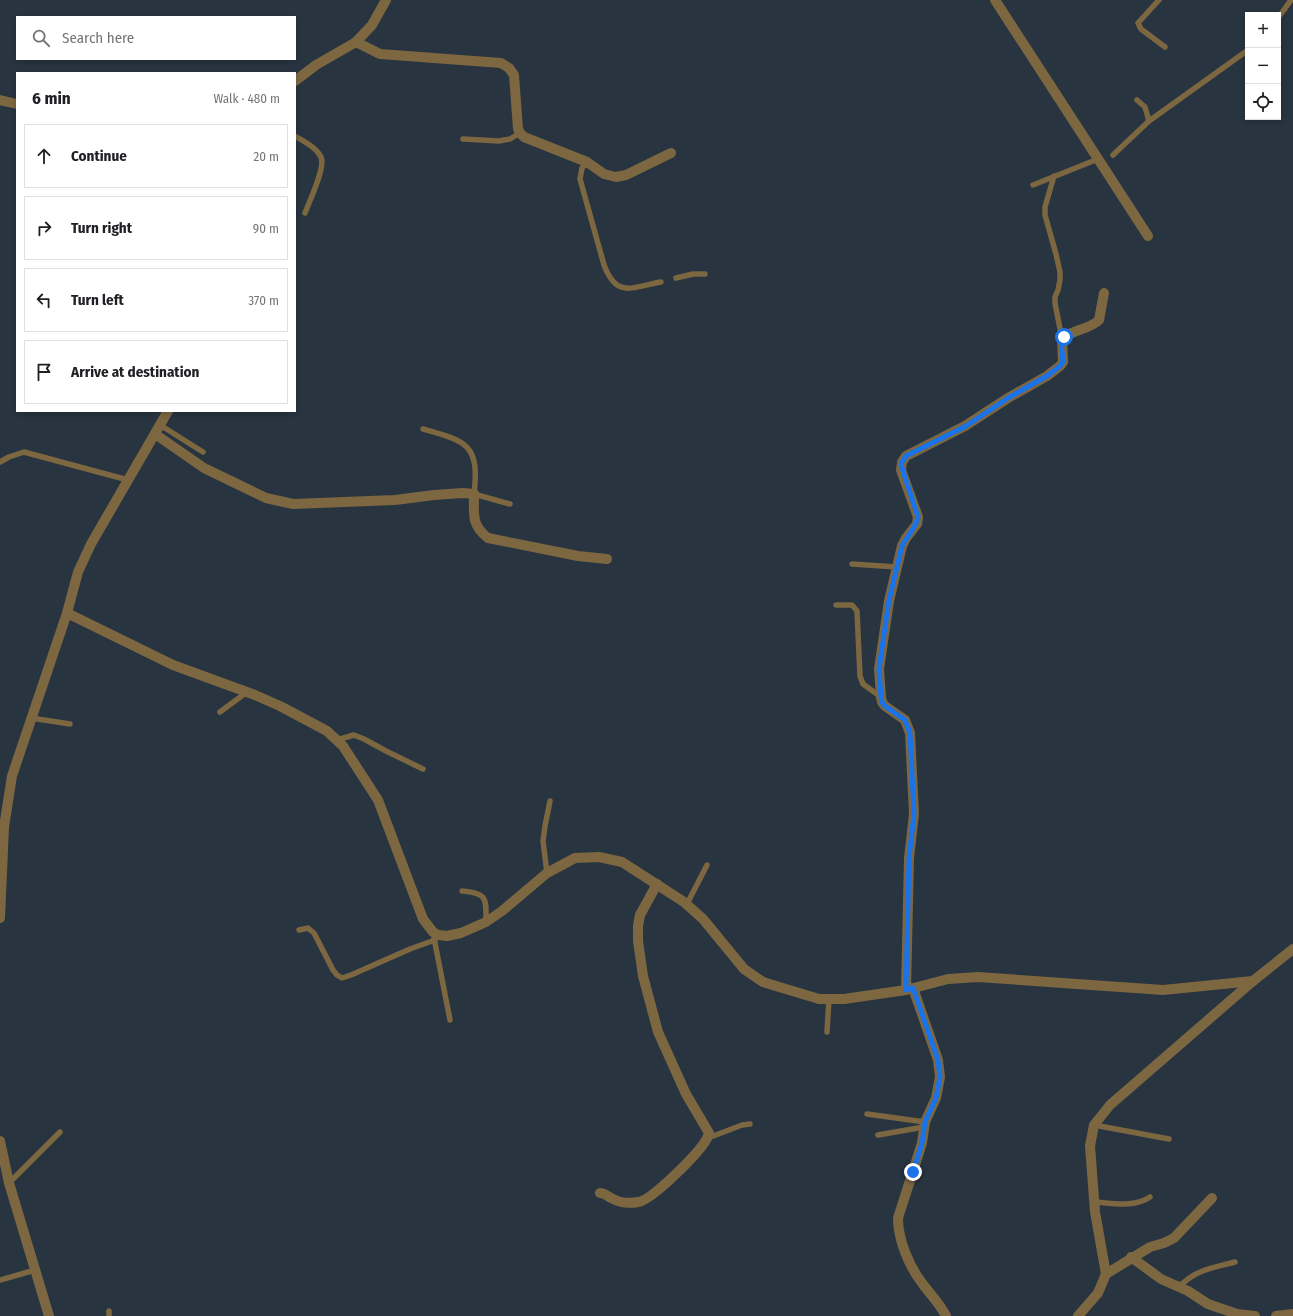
<!DOCTYPE html>
<meta charset="utf-8">
<style>
:root{--surface:#fff;--page:#f6f6f6;--text:#202124;--muted:#757577;--line:#e0e0e0}
body{margin:0;font-family:"Fira Sans Condensed",sans-serif;background:var(--page);color:var(--text)}
.controls{position:absolute;right:12px;top:12px;display:grid;overflow:hidden;border-radius:0px;box-shadow:0 2px 6px #0003}
.controls button{width:36px;height:36px;display:grid;place-items:center;padding:0;border:0;border-bottom:1px solid var(--line);background:var(--surface);color:var(--text);font:20px sans-serif}
.stop{position:absolute;width:12px;height:12px;margin:-9px;border:3px solid #1a73e8;border-radius:50%;background:#fff}
.stop.end{background:#1a73e8;border-color:#fff;box-shadow:0 1px 4px #0008}
.list{margin:0;padding:0;list-style:none}
h2{display:flex;justify-content:space-between;align-items:center;height:52px;margin:0;padding:0 16px;font-size:17px}
h2 small{font-size:13px;font-weight:400;color:var(--muted)}
.list li{display:grid;grid-template-columns:26px 1fr auto;gap:12px;align-items:center;box-sizing:border-box;height:64px;margin:0 8px 8px;padding:0 8px;border:1px solid var(--line);border-radius:0px}
.list b{display:block;font-size:15px;white-space:nowrap}
.list em{font-size:13px;font-style:normal;color:var(--muted)}
.icon{flex:none;width:22px;height:22px;fill:none;stroke:currentColor;stroke-width:2;stroke-linecap:round;stroke-linejoin:round}
.map{position:relative;flex:none;width:1293px;height:1316px;overflow:hidden}
.search{position:absolute;background:var(--surface);box-shadow:0 2px 6px #0003;left:16px;top:16px;width:280px;height:44px;display:flex;align-items:center;gap:10px;box-sizing:border-box;padding:0 14px;border-radius:0px;color:var(--muted);font-size:15px}
.panel{position:absolute;background:var(--surface);box-shadow:0 2px 6px #0003;left:16px;top:72px;width:280px;height:340px;border-radius:0px}
.map>svg:first-child{display:block}
.lines{fill:none;stroke-linecap:round;stroke-linejoin:round}
.service{stroke:#7c6741;stroke-width:5.5}
.minor{stroke:#7c6741;stroke-width:10}
.route{stroke:#1a73e8;stroke-width:5}
</style>
<div class="map">
<svg width="1293" height="1316" viewBox="0 0 1293 1316">
<rect width="100%" height="100%" fill="#283440"/>
<g class="lines">
<g class="service">
<path d="M1159,0L1138,23L1141,29L1165,47"/>
<path d="M1278,18L1291,0"/>
<path d="M1149,121L1248,50"/>
<path d="M295,136C305,142 316,147 321,157C326,167 309,202 305,213"/>
<path d="M463,139L499,141L510,139L520,133"/>
<path d="M1113,155L1149,121L1145,107L1137,100"/>
<path d="M587,162L582,168L580,179L604,265C617,299 632,287 661,282"/>
<path d="M1054,176L1045,207V215L1056,254L1060,272V280L1058,290L1055,297V303L1062,339"/>
<path d="M1033,185L1098,159"/>
<path d="M676,278L693,274H705"/>
<path d="M160,425L203,452"/>
<path d="M423,429C466,441 480,444 474,494L510,504"/>
<path d="M0,462L9,457L24,452L128,480"/>
<path d="M852,564L897,567"/>
<path d="M836,605H852L857,611L860,676L863,684L881,697"/>
<path d="M220,712L247,692"/>
<path d="M31,718L70,724"/>
<path d="M337,740L354,735L364,739L386,751L423,769"/>
<path d="M547,873L543,841L545,826L550,801"/>
<path d="M462,891C488,893 486,899 486,922"/>
<path d="M687,904L707,865"/>
<path d="M299,930L308,928L314,933L333,970L337,975L342,978L351,975L410,949L435,940"/>
<path d="M434,938L450,1020"/>
<path d="M827,1032L829,999"/>
<path d="M867,1114L925,1122"/>
<path d="M1094,1125L1169,1139"/>
<path d="M878,1135L924,1127"/>
<path d="M708,1138L742,1125L750,1124"/>
<path d="M9,1183L60,1132"/>
<path d="M1094,1202C1113,1203 1134,1208 1150,1197"/>
<path d="M0,1280L35,1270"/>
<path d="M1179,1287C1196,1269 1213,1268 1235,1262"/>
<path d="M109,1316V1311"/>
</g>
<g class="minor">
<path d="M995,0L1148,236"/>
<path d="M356,42L380,54L501,63L509,68L514,75L518,129L520,133L524,137L587,162L604,174L616,177L626,175L671,153"/>
<path d="M295,81L316,65L356,42L372,25L386,0"/>
<path d="M0,100L17,104"/>
<path d="M155,434L204,468L266,498L293,504L395,500L434,495L463,493L474,494C474,514 471,525 488,538L578,556L607,559"/>
<path d="M67,613L173,665L255,695L280,706L327,731L343,746L378,800L423,919L433,932L438,935L447,936L461,933L486,922L502,911L547,873L575,858L599,857L622,862L684,902L703,919L744,969L763,982L819,999H844L906,990L948,979L978,977L1163,990L1253,981"/>
<path d="M0,918L4,827L12,776L67,613L78,572L91,544L168,411"/>
<path d="M913,988L938,1060L940,1077L936,1098L925,1122L922,1143L898,1218C898,1240 909,1266 922,1283C930,1294 940,1304 946,1316"/>
<path d="M906,990L909,858L914,814L910,733L905,720L885,706L882,702L881,697L879,669L889,601L902,546L906,538L917,524L918,517L901,470L902,462L906,456L965,426L1008,398L1047,376L1060,366L1063,362L1062,339C1073,329 1089,330 1099,320L1104,293"/>
<path d="M0,1141L9,1183L49,1316"/>
<path d="M600,1193C605,1193 607,1196 611,1198C620,1203 628,1204 638,1202C651,1201 693,1158 702,1146C705,1142 708,1138 709,1133L686,1094L658,1032L643,976L638,941V926L640,915L657,884"/>
<path d="M1131,1257L1161,1279L1188,1291L1208,1304L1237,1314L1255,1316"/>
<path d="M1106,1274L1150,1247L1164,1243L1174,1238L1212,1198"/>
<path d="M1078,1316L1098,1293L1106,1274L1095,1212L1090,1146L1094,1125L1110,1105L1253,981L1293,949"/>
<path d="M1276,1316L1293,1314"/>
</g>
</g>
<g class="lines">
<path class="route" d="M913,1172L922,1143L925,1122L936,1098L940,1077L938,1060L913,988L906,990L909,858L914,814L910,733L905,720L885,706L882,702L881,697L879,669L889,600L902,546C907,536 916,528 918,517L901,465L902,462L906,456L966,426L1008,398L1047,376L1060,366L1063,362L1061,341L1064,337"/>
</g>
</svg>
<div class="controls">
<button>+</button>
<button>−</button>
<button><svg class="icon" aria-label="locate" viewBox="0 0 24 24"><circle cx="12" cy="12" r="6"/><path d="M12 2v4M12 18v4M2 12h4M18 12h4"/></svg></button>
</div>
<div class="stop" style="left:1064px;top:337px"></div>
<div class="stop end" style="left:913px;top:1172px"></div>
<div class="search"><svg class="icon" aria-label="search" viewBox="0 0 24 24"><circle cx="10" cy="10" r="6"/><path d="M15 15l6 6"/></svg>Search here</div>
<section class="panel">
<h2>6 min<small>Walk · 480 m</small></h2>
<ul class="list">
<li><svg class="icon" aria-label="ahead" viewBox="0 0 24 24"><path d="M12 20V5M6 11l6-6 6 6"/></svg><div><b>Continue</b></div><em>20 m</em></li>
<li><svg class="icon" aria-label="right" viewBox="0 0 24 24"><path d="M7 20v-9h11M14 6l5 5-5 5"/></svg><div><b>Turn right</b></div><em>90 m</em></li>
<li><svg class="icon" aria-label="left" viewBox="0 0 24 24"><path d="M17 20v-9H6M10 6l-5 5 5 5"/></svg><div><b>Turn left</b></div><em>370 m</em></li>
<li><svg class="icon" aria-label="arrive" viewBox="0 0 24 24"><path d="M6 21V4h12l-3 4 3 4H6"/></svg><div><b>Arrive at destination</b></div></li>
</ul>
</section>
</div>
